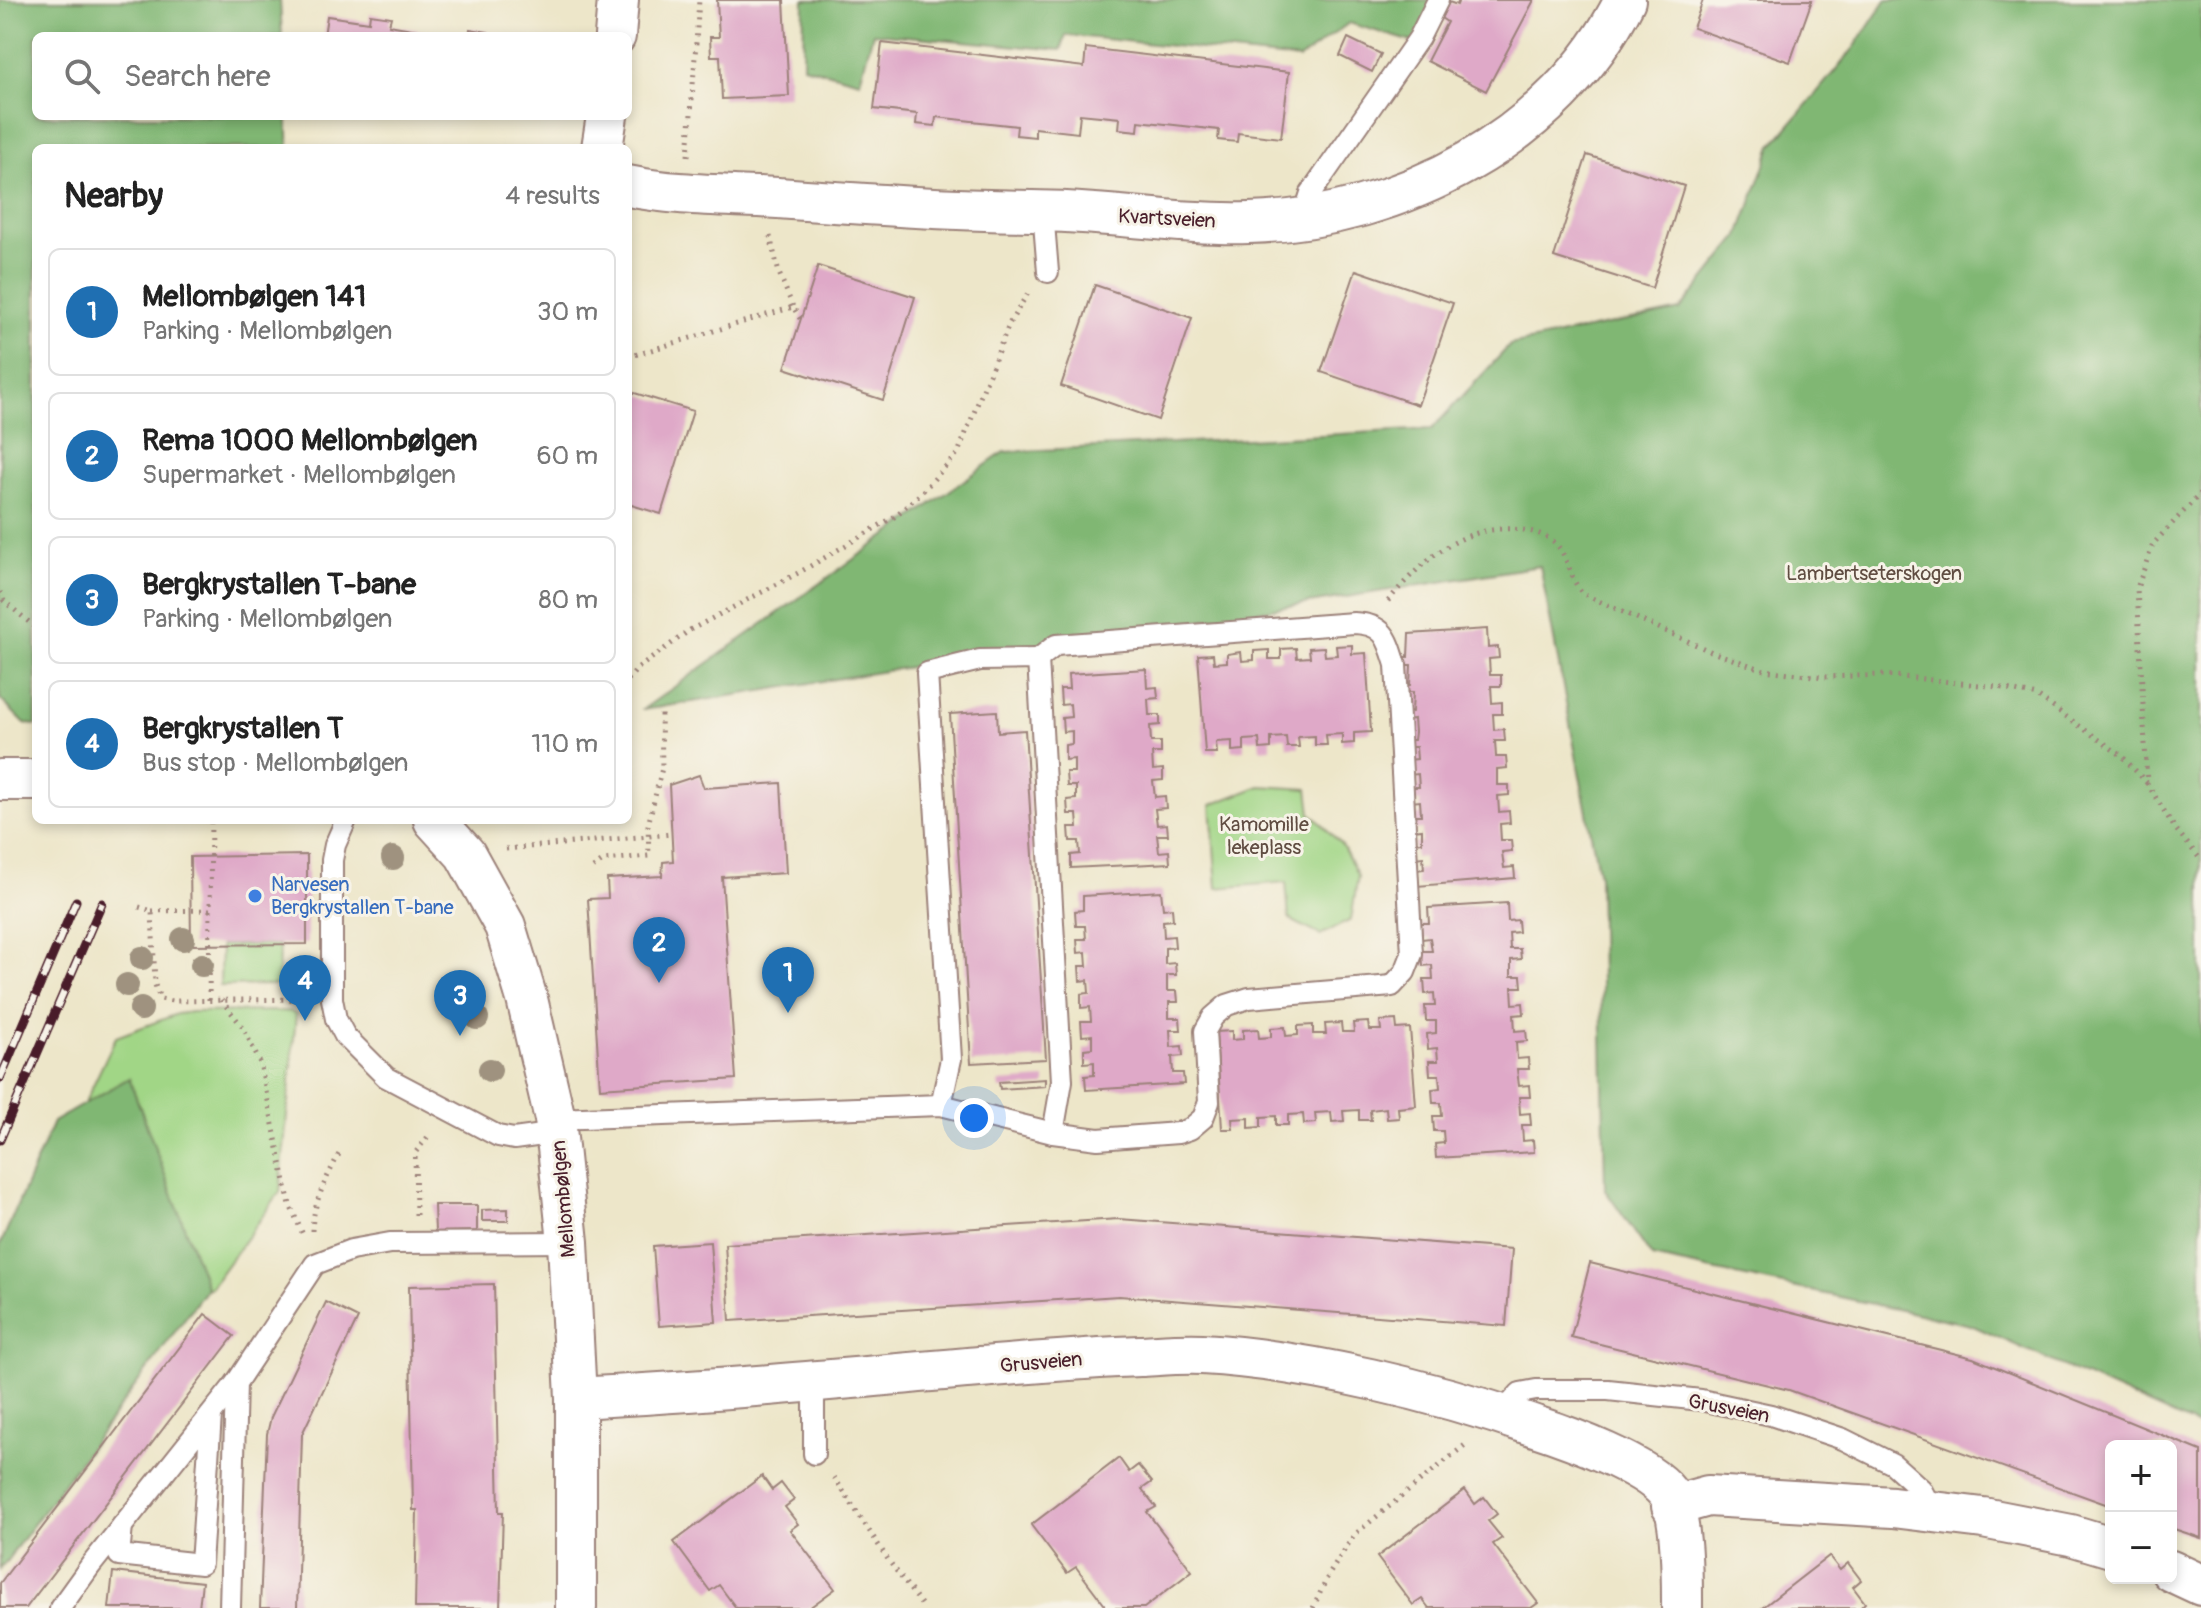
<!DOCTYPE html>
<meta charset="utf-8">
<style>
:root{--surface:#fff;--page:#f2f2f2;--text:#222;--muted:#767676;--line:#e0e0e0;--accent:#1f6fb2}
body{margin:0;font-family:Pangolin,sans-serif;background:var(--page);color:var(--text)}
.controls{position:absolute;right:24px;bottom:24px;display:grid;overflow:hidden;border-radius:12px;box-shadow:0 4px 12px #0003}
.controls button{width:72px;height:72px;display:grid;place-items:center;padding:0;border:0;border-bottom:2px solid var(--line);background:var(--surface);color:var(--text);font:40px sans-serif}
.you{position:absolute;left:974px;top:1118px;width:28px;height:28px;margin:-20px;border:6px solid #fff;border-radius:50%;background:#1a73e8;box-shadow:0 0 0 12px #1a73e833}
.badge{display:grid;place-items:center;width:52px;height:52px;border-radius:50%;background:var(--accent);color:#fff;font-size:26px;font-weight:700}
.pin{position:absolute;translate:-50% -66px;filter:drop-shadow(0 2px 4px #0008)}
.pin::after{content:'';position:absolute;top:42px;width:28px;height:24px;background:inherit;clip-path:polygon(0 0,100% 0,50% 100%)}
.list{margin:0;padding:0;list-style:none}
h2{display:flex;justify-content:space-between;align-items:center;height:104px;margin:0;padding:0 32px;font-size:34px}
h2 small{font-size:26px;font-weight:400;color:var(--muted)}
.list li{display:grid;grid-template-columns:52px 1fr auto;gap:24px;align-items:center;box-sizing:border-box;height:128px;margin:0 16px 16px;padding:0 16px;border:2px solid var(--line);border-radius:12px}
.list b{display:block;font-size:30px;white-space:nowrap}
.list p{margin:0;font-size:26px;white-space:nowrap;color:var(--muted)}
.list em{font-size:26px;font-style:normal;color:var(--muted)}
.icon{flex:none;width:44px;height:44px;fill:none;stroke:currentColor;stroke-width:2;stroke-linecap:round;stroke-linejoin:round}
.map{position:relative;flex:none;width:2201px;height:1608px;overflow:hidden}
.search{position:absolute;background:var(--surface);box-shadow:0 4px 12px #0003;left:32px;top:32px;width:600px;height:88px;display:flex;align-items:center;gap:20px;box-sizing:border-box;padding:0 28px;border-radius:12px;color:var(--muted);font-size:30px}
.panel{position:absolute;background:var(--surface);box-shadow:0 4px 12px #0003;left:32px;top:144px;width:600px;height:680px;border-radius:12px}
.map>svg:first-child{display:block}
.green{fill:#a1d686;stroke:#767a58;stroke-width:2}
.forest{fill:#80b773;stroke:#656b4f;stroke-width:2}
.building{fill:#dfa9c8}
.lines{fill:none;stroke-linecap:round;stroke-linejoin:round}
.service-casing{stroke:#9c827a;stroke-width:24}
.minor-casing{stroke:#9c827a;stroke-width:44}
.path{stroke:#9c827a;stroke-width:5;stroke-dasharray:2 6;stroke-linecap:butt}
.service{stroke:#fff;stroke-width:20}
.minor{stroke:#fff;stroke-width:40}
.rail-casing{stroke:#4a1f2b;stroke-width:9}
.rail{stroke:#f7f3e8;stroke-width:6;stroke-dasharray:18;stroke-linecap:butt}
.tree{fill:#9f927f}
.shop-dot{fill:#3f7fe0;stroke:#f7f3e8;stroke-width:3}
.labels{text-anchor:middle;stroke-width:6;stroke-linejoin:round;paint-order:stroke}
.street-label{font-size:20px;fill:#4a1f2b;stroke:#f7f3e8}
.park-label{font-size:20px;fill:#604d42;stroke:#f7f3e8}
.shop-label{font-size:20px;fill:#366cbe;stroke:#f7f3e8;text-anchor:start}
</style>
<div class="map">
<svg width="2201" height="1608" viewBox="0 0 2201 1608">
<rect width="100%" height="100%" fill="#f7f3e8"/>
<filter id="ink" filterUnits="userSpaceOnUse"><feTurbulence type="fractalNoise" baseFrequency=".0125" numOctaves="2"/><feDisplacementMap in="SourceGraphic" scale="16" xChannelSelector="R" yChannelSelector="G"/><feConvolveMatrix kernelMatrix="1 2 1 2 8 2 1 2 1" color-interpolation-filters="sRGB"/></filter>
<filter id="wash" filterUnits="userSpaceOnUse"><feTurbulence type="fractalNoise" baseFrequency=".006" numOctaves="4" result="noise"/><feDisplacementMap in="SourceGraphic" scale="32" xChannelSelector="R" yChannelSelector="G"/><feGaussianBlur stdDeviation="1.8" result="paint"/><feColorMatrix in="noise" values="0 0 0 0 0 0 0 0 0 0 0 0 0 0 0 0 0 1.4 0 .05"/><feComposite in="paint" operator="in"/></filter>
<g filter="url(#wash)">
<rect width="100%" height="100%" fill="#ede6c9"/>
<g class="green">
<path d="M1260,786L1308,789L1311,813L1342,845L1358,876L1351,920L1320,935L1289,919L1286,882L1217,888L1211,805Z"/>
<path d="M279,944L278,985L220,986L221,945Z"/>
<path d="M290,1011L296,1015L280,1192L210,1288H207L129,1079L84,1104L116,1037L177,1014L192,1012Z"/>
</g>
<g class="forest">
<path d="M0,0H280L282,36H36V116H287L289,148H36V725L25,724L0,699Z"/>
<path d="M804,0H1441L1416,43L1349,23L1299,59L1066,35L1061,50L873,33L860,81L803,66Z"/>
<path d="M1886,0H2201V1428L1971,1325L1652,1257L1605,1190L1599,876L1540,566L642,710L1004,452L1432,429L1510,345L1680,310L1738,238L1772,146L1854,48Z"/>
<path d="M129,1078L207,1288L0,1570V1246L53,1122Z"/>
</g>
<g id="blocks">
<g class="building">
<path d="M717,0H784L789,96L722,99L720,56H711L710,37H719Z"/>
<path d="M1459,0H1534L1486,91L1427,61L1447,22L1441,18L1449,2L1457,5Z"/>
<path d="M1703,0H1812L1790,62L1693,28Z"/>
<path d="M370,14L391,17L389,25L451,36H324L327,16L369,22Z"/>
<path d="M470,29L488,32L487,36H469Z"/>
<path d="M1348,38L1381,54L1372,72L1340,56Z"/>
<path d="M882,43L1084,67L1086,48L1289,72L1281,138L1238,133L1237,142L1218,140L1219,130L1139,121L1138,131L1119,129L1120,118L1080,114L1078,133L1035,128V137L1016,135L1017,126L936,117L935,126L916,124L917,114L874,109Z"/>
<path d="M1587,155L1684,186L1652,288L1554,257Z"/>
<path d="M818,266L915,297L883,400L785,368Z"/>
<path d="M1356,270L1453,303L1418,405L1321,372Z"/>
<path d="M1095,285L1192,318L1158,420L1061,386Z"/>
<path d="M628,391L693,411L661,514L628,504Z"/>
<path d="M1487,629L1488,648L1498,647L1499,658L1489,659L1490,675H1501V686H1491L1492,703L1502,702V714H1493L1494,730L1504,729L1505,741H1495L1496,757H1506L1507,768L1497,769V785H1509V795L1498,796L1499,812L1509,811L1510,823L1500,824L1501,840H1511L1512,851L1502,852L1504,868L1514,867L1515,878L1417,886L1416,870L1424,869L1423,857L1415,858L1414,843L1422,842V829L1414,830L1413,815H1421L1420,801L1411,802L1410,787H1419L1418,774L1409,775L1408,760L1417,759L1416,747H1408L1407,740H1414L1415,732L1414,719L1407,720L1406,713L1412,712L1413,692H1404V685H1410L1411,665H1402V657H1408L1409,634Z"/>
<path d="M1352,645V654L1366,653L1371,732L1354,733V743L1342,744V734L1326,735L1327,745H1315V736L1298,737L1299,747H1287L1286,737L1271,738V748L1260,749L1259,739L1244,740V750L1232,751V741L1216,742L1217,753H1205L1198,655L1213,654L1214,663L1227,662V654L1241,652L1242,661L1254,660V651L1269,650V659H1281V649L1296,648L1297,658L1310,657L1309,648L1324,647L1325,656L1337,655L1336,646Z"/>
<path d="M1146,669L1147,688L1157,687L1158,698L1148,699L1149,715H1160V725L1150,726L1151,742H1161V753H1152L1153,770L1163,769V780L1153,781L1155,797L1165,796L1166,808L1155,809L1157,825L1167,824L1168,835H1157L1159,852L1169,851L1170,863L1071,868V855L1080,854L1079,841H1070L1069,827H1078L1077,814H1068L1067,800L1076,799V786H1067L1066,772H1074V759L1065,760V745L1072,744V731L1063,732L1062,718L1071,717L1070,704L1061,705L1060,689H1069L1068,674Z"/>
<path d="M997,711L998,732L1025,730L1046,1059L971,1063L950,714Z"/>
<path d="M699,775L704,788L781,783L786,873L722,877L736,1079L600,1088L588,899L608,898L607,879L662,876L663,862L673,861L669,785Z"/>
<path d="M307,855V944L191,945L190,857Z"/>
<path d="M1161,891L1163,909L1172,908L1173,920L1163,921L1164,937L1174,936L1175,947L1165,948V964L1175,963L1176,975H1167V991H1177L1178,1002H1169V1018H1180L1181,1030H1170L1171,1047L1182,1046L1183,1056L1172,1057L1173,1073H1183L1184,1084L1086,1090L1085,1076L1094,1075V1062L1084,1063V1049L1092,1048V1035L1082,1036L1081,1021H1091L1090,1007L1081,1008V994L1089,993L1088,980L1080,981L1079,966H1087L1086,952L1078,953L1077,939H1086L1085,926H1076L1075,911L1083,910V896Z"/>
<path d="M1507,903L1508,921L1518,920L1519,932L1509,933L1510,949H1520L1521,959L1511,960V976H1521L1522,987H1512L1513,1004L1523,1003L1524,1014L1514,1015L1515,1031L1526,1030L1527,1041L1516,1042L1517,1059L1528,1058L1529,1069H1517L1519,1086L1529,1085L1530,1097H1519L1520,1114L1530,1113L1531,1125H1522L1523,1141L1533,1140L1534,1152L1436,1158L1435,1144L1444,1143L1443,1131H1434L1433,1116H1442L1441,1103H1433L1432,1089L1440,1088L1439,1075H1430L1429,1061H1438L1437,1048L1428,1049L1427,1034L1436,1033V1021H1426L1425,1006H1435L1434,993L1425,994L1424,979H1433L1432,965L1423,966L1422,951H1432L1430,938L1422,939L1421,923H1429L1428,908Z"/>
<path d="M1396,1020L1397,1029L1410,1028L1416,1106L1398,1108L1399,1118L1387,1119L1386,1108L1370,1110L1371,1120H1359V1110L1343,1111L1344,1121L1332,1122L1331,1112L1315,1113L1316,1123L1304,1124L1303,1114L1288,1115V1125H1276V1116L1261,1117V1127L1249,1128V1118L1232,1119L1233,1129H1222L1216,1032L1232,1031V1040L1243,1039V1030L1258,1029L1259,1038L1271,1037V1028L1285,1027L1286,1036L1298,1035V1026L1313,1025V1034H1326L1325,1024L1341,1023L1342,1032H1354L1353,1023L1368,1022L1369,1030H1381L1380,1021Z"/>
<path d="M1045,1079V1086L1000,1089L999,1082Z"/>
<path d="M434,1205H477V1231L435,1232Z"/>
<path d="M508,1209V1221H482V1210Z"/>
<path d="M1119,1219L1512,1249L1506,1326L1119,1296L730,1321L725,1244Z"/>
<path d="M710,1242L716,1322L659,1326L653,1246Z"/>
<path d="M1590,1263L1973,1358L2201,1451V1538L2171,1528V1446H2111V1506L1789,1390L1571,1337Z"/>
<path d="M494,1284L499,1512H503L500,1608H415L417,1510H413L409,1286Z"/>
<path d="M326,1302L358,1318L302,1434L297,1608H260L267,1434L271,1417Z"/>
<path d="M205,1314L234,1336L26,1608H0V1583Z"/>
<path d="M1119,1458L1129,1472L1138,1465L1152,1482L1142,1489L1156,1507L1147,1512L1192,1571L1144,1608H1107L1076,1567L1067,1573L1031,1525Z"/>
<path d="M762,1476L772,1490L781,1483L794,1500L785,1507L798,1524L790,1530L835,1589L809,1608H736L719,1585L710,1591L674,1542Z"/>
<path d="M1465,1490L1475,1504L1484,1497L1497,1514L1488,1521L1502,1538L1493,1544L1538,1603L1531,1608H1429L1422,1599L1413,1605L1377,1557Z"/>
<path d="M1829,1556L1840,1570L1848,1563L1861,1580L1853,1587L1865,1603L1860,1608H1762Z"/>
<path d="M113,1572L202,1582L199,1608H109Z"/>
</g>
</g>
</g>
<g filter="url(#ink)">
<use href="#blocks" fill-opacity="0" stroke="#9c827a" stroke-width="2"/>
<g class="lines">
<g class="service-casing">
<g id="service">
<path d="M1043,211L1048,272"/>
<path d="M1303,218L1311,193L1419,38L1438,0"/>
<path d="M346,820L335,845L332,860V999L336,1019L345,1036L386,1077L498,1136L514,1139L557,1133"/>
<path d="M941,1105L951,1059L927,673L980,660L1038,659L1062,1081L1053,1133"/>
<path d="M555,1119L941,1105L1053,1133L1098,1139L1178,1133L1190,1129L1203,1118L1209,1102L1205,1031L1213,1017L1227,1005L1249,998L1392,986L1405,972L1412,954L1396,665C1388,639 1385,624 1354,623L1056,645L1038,659"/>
<path d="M814,1383V1454"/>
<path d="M1501,1414L1520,1393L1536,1390H1608L1701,1400L1771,1415L1843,1439L1893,1464L1921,1489L1933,1512"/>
<path d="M122,1526L119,1555L201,1564L211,1415"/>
<path d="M60,1608L91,1565L236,1383L315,1264L351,1250L390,1243L568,1242"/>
<path d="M230,1608L236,1383"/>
</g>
</g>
<g class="minor-casing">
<g id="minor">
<path d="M615,36L618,0"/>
<path d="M602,148L607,116"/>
<path d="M628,186C677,196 729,195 778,198C863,204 947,210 1032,211C1104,211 1177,225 1249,223C1400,219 1557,138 1625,0"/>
<path d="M0,780H36"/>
<path d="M434,820L465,854L505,926L527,999L555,1119L568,1242L576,1398V1608"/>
<path d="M576,1398C711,1391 844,1379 979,1367C1032,1363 1086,1358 1140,1356C1160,1355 1182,1353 1202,1354C1307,1360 1435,1391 1535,1426C1569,1437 1646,1465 1667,1492C1683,1513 1682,1581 1682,1608"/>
<path d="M1672,1506L1708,1496L1893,1507L1983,1518L2071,1535L2111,1547"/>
<path d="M2171,1571L2201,1585"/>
</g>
</g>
<g class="path">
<path d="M688,156L699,0"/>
<path d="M770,236L779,273L793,307"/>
<path d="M628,357L793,307L801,320"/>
<path d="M2201,493L2153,544L2137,588L2147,783L2174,827L2201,860"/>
<path d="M0,592L4,601L36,628"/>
<path d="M1388,601C1419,564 1459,526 1512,529C1526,530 1541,532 1553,541C1569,555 1569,579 1583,594L1712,652L1764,670L1823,677L1885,675L1998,687L2037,696L2121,755L2147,783"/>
<path d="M628,680L637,669L690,630L800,572L894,517L920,494L958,453L1009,324L1028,293"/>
<path d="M506,849L672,834"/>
<path d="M593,868L604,860L649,856L648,825L662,768L661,712"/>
<path d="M139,907L152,911L155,985L160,999L172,1001L303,999"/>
<path d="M152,911L211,910"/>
<path d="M209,1000L211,820"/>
<path d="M221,1000L243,1027L260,1063L290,1205L304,1237"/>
<path d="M416,1215L415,1153L430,1134"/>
<path d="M312,1231C313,1203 326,1179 339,1154"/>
<path d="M834,1477L889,1561L924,1608"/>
<path d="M1313,1608L1328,1576L1354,1535L1465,1445"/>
</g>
<use href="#service" class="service"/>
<use href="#minor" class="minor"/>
<g class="rail-casing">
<g id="rail">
<path d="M0,1079L76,901"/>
<path d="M0,1140L102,903"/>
</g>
</g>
<use href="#rail" class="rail"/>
</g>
<g class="tree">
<circle cx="393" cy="858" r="12"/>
<circle cx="183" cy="939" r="12"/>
<circle cx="142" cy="958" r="12"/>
<circle cx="202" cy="965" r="12"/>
<circle cx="127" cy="985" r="12"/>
<circle cx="141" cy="1009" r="12"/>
<circle cx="477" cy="1018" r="12"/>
<circle cx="490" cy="1070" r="12"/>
</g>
</g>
<circle class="shop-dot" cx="255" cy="896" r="8"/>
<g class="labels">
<g class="street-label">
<text transform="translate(1167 218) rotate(3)" y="7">Kvartsveien</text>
<text transform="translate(563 1199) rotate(-95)" y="7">Mellombølgen</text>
<text transform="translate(1041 1362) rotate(-5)" y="7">Grusveien</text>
<text transform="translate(1729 1408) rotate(11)" y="7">Grusveien</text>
</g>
<g class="park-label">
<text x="1874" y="580">Lambertseterskogen</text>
<text x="1264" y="831">Kamomille<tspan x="1264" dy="23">lekeplass</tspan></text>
</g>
<g class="shop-label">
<text x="271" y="891">Narvesen<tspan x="271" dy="23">Bergkrystallen T-bane</tspan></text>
</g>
</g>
</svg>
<div class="controls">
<button>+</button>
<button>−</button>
</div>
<div class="you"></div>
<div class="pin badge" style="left:788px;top:1013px">1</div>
<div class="pin badge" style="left:659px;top:983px">2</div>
<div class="pin badge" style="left:460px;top:1036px">3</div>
<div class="pin badge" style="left:305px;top:1021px">4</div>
<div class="search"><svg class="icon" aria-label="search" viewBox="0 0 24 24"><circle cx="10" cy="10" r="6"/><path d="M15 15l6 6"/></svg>Search here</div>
<section class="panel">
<h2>Nearby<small>4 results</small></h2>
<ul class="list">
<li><span class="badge">1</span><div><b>Mellombølgen 141</b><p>Parking · Mellombølgen</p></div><em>30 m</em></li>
<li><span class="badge">2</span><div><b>Rema 1000 Mellombølgen</b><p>Supermarket · Mellombølgen</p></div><em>60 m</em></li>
<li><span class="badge">3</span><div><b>Bergkrystallen T-bane</b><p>Parking · Mellombølgen</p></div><em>80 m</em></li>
<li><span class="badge">4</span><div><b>Bergkrystallen T</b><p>Bus stop · Mellombølgen</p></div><em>110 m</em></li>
</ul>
</section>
</div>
